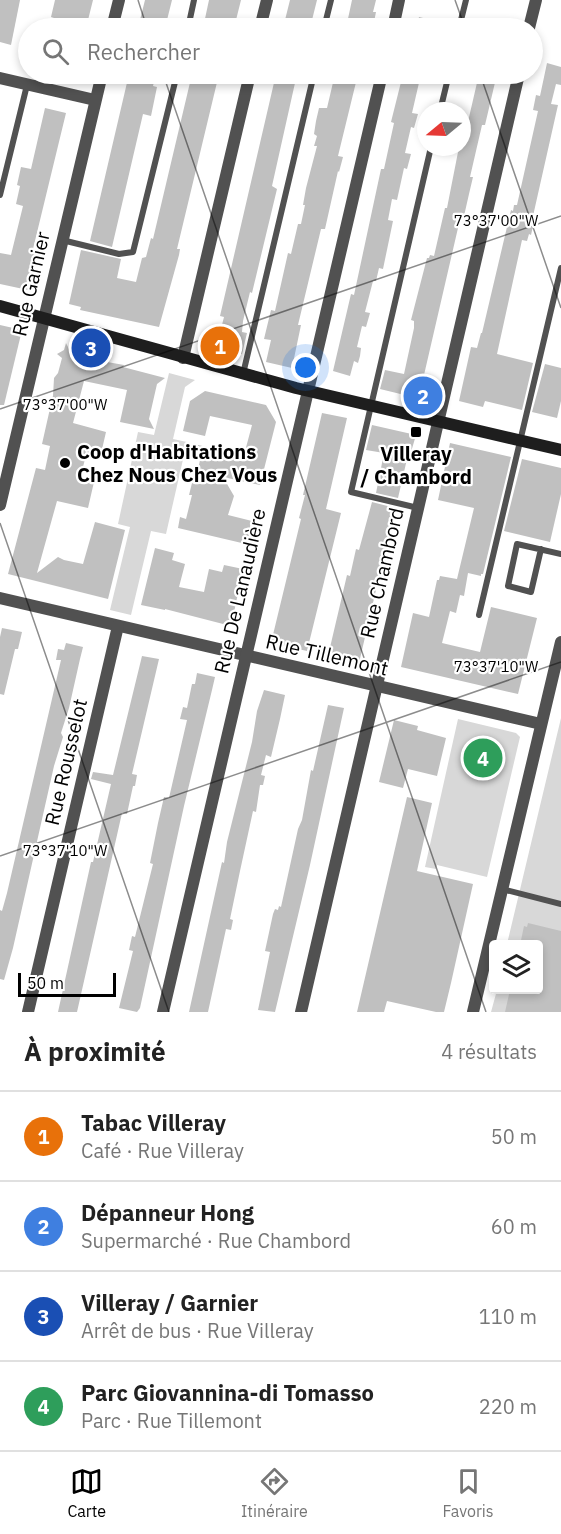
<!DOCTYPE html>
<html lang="fr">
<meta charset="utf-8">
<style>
:root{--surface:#fff;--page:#f6f6f6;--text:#222;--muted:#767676;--line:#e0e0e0;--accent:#000}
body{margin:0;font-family:"IBM Plex Sans",sans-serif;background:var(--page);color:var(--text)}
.controls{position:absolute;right:18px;bottom:18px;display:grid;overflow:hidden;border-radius:6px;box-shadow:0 3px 9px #0003}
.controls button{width:54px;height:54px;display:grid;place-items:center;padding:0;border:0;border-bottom:2px solid var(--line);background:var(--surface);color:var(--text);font:30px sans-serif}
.compass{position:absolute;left:417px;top:102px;width:54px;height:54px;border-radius:50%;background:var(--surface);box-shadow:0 3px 9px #0003;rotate:251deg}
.scale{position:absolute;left:18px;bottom:15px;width:98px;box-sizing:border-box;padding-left:6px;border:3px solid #000;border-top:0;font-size:16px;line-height:21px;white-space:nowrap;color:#000;-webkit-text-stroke:4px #fff;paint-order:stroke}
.you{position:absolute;left:306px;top:368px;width:21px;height:21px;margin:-15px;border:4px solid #fff;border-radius:50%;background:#1a73e8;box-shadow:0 0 0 9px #1a73e833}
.badge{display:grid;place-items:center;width:39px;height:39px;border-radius:50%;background:var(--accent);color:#fff;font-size:20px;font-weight:700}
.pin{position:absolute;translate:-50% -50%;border:3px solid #fff;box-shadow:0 2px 6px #0006}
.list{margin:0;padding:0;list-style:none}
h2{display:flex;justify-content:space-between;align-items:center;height:78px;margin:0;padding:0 24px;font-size:26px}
h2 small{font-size:20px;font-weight:400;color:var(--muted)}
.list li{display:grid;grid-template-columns:39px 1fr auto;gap:18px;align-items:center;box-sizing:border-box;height:90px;padding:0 24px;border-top:2px solid var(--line)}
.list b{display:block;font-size:22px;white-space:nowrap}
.list p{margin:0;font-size:20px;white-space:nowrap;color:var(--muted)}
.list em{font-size:20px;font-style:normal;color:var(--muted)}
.icon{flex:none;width:33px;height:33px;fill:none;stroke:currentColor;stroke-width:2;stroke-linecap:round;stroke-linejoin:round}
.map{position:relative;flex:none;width:561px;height:1012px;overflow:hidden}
.search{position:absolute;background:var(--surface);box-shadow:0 3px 9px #0003;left:18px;right:18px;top:18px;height:66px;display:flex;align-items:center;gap:15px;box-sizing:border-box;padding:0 21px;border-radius:33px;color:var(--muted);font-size:22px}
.sheet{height:438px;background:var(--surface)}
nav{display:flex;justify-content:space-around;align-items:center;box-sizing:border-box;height:84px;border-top:2px solid var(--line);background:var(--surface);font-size:16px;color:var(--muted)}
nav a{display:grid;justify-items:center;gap:3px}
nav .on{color:var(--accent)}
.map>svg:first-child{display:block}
.green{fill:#d8d8d8}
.building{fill:#c0c0c0}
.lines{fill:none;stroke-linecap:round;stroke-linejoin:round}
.lane{stroke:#515151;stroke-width:6}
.street{stroke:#515151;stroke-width:12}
.secondary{stroke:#1e1e1e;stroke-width:12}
.ticks{fill:none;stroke:#000;stroke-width:1.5;stroke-opacity:0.45}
.poi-dot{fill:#000;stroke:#fff;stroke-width:2}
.labels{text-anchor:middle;stroke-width:4.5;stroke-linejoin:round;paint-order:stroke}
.street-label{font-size:20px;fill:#000;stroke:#fff}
.poi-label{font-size:20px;font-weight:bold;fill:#000;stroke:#fff;text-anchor:start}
.ticks-label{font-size:15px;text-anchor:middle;fill:#000;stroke:#fff;stroke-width:4.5;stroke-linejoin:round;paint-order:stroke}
</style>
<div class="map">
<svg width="561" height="1012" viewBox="0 0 561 1012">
<rect width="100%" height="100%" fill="#fff"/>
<g class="green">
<path d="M169,373L195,380L185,387L173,439L187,442L166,534L151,531L131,615L110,610L130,527L118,524L138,432L154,435Z"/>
<path d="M561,718V1012H491L497,990H538V944H507Z"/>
<path d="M458,719L516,733L520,737L487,877L437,865L436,869L425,867Z"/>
</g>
<g class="building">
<path d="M0,0H20L11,45L0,42Z"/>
<path d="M55,0H93L86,28H51L54,18L51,17Z"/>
<path d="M145,0H172L165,28H138Z"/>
<path d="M209,0H241L234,28H203Z"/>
<path d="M290,0H317L310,28H283Z"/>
<path d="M352,0H376L373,12H376L373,27L346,28Z"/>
<path d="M419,17L448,24V28H416Z"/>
<path d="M547,63L561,67V85L556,84L551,104L558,105L533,216L535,217L531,235L529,234L527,241L522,240L497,354L533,363L522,410L485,401L483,407L459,401L471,347L477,348L481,333H482L511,210L513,211L514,205H517L538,111L533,110L536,95L540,96Z"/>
<path d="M129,74H156L153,86L157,87L151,116L143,114L112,247L90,241Z"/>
<path d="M192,74H219L177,249H180L179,255L159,327L80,310L81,307L69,304L81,250L121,259L117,278L136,282L142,258L146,257L151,238L153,239Z"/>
<path d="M276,74H297L272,186L277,189L252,293L250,292L243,321L242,332L247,333L242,354L216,348L224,317L220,316Z"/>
<path d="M335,74H358L338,156L343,157L339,172L338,171L325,229H321L298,325H301L292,368L266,362L271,340L264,339L271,310L275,311L288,253L291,254L298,224H301L305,205H303L306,188L317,146H314L317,136L314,134L316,121L319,108H327Z"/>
<path d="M403,74H421L412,113L418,114L414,128L411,127L405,153L411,154L407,169L404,168L397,200L392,199L388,220L393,221L383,269L379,268L376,281H373L365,312L370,313L366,327L362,326L357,347L361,348L360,356L358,363L354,361L350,376L333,371L351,294L354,295L381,169H384L394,123L391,122Z"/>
<path d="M479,74H497L485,125H482L470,177H473L469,194L464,216L461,215L424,375L430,376L425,400L380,389L385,370L404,374L414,328V321L411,320L427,258H429L430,255L434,256L445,208H447L459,147H462V139H464Z"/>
<path d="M45,108L66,113L33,249L36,250L28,290L0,284V253L11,255L23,206L16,204L20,186L17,185L21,167L31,169Z"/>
<path d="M0,325L22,330L4,405H0Z"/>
<path d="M66,343L71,353L97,358L96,360L124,365L123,367L165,378L157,384L149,419L154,429L120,422L127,390L84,381L73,423L106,432L100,458L86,455L80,479L94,482L88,508L57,501L37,573L58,557L64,560L83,564L95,522L125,530L108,599L8,574L36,468L45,470L50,446L42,444L51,404L50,402L53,396L54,378L58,373L62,358L57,354L64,350Z"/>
<path d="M545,364L561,368V401L557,418L532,412Z"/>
<path d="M205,391L266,405L276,422L260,485L223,477L234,496L228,515L252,521L250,527L253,535L247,539L246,544L178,528L180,517L186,519L192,495H189L192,483L195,484L200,460L195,459L198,445L244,455L252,425L210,416L205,436L183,431L190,401Z"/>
<path d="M322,413L347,418L326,509L341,513L307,651L271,643L301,519L299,518L305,495H303Z"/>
<path d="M372,425L416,435L409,459H407L398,498L376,493L384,453L366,450Z"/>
<path d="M450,443L511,457L483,574H481V576L468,573L464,596L460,595L456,613L450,611L442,643L480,652L491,607L537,618L518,694L401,667L413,613L429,617L437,580H439L440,576L457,579L474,508L438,500Z"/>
<path d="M522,459L561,468V494L550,542L504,531Z"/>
<path d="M372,502L395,508L385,554L387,555L381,577H379L359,663L328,656L347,575L350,576L356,549L359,550Z"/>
<path d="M155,548L174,553L172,560L185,564L179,587L204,592L209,569L222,572L224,565L243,569L232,622L227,625L165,609V610L141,605Z"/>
<path d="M2,628L22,632L18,649H15L4,695L0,694V637Z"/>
<path d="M66,643L83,647L80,659L69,708L61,733L63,737L54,766L13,948L4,980L0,979V910L2,911L7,893L61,660H56L58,649L64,650Z"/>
<path d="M142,656L159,659L132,774L137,775L135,786H133L127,814L122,813L77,1012H58L91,862H93L111,784L91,779L93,772L113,775Z"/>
<path d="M197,673L215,677L212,690L184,806L140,1008L137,1012L119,1008L133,951L129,950L132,936L135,937L153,864L150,863L158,823L164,797L169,798L187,720L180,719L183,707L187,708L192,684H195Z"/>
<path d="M264,690L285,695L280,719L271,757L266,755L261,775L265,776L263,785H260L256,812L253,811L240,871L230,919L233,920L231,930L226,929L208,1012H189L222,862L224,863L227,842L252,742L257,711Z"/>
<path d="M328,705L344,708L310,865L275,1012L258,1010L270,952L265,951L273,914L275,909L278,910L279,906L281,907L298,829L302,820L311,770L313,771Z"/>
<path d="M394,720L418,726L417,730L446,738L437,776L408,769L403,788L379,782Z"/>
<path d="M407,797L432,803L417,871L473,884L451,983L444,1012H436L387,1001L384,1012H357Z"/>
<path d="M528,923L561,931V1012H505L510,990H538V945H520L524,926L527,927Z"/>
</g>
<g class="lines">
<g class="lane">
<path d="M188,28L194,0"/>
<path d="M324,28L331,0"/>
<path d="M459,28L466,0"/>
<path d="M440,111L449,74"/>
<path d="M0,195L27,85"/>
<path d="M62,240L119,254L133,252L177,74"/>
<path d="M243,374L314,74"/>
<path d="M418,508L351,492L431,147"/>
<path d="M541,549L531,592L508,586L517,544L561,554"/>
<path d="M479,615L561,268"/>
<path d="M502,889L561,904"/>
</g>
<g class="street">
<path d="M112,28L119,0"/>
<path d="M260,28L267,0"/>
<path d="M393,28L399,0"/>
<path d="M529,28L536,0"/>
<path d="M0,78L95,100"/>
<path d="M183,358L250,74"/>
<path d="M0,505L102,74"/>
<path d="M0,598L541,724"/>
<path d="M28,1012L118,626"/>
<path d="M163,1012L382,74"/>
<path d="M301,1012L519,74"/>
<path d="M473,1012L561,642"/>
</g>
<path class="secondary" d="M0,306L296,388L561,450"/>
</g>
<path class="ticks" d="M138,0L147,28M455,0L465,28M163,74L486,1012M480,74L561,308M0,409L561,216M0,523L169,1012M0,856L561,662"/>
<g class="poi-dot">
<rect x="410" y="426" width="12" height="12" rx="3"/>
<circle cx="65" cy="463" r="6"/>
</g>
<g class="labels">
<g class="street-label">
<text transform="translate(31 284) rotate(-77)" y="7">Rue Garnier</text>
<text transform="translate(382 573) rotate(-77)" y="7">Rue Chambord</text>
<text transform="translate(240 591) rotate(-77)" y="7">Rue De Lanaudière</text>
<text transform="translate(327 655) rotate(13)" y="7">Rue Tillemont</text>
<text transform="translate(66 762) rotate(-77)" y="7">Rue Rousselot</text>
</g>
<g class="poi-label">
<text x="77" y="459">Coop d'Habitations<tspan x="77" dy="23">Chez Nous Chez Vous</tspan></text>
<text x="416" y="461" text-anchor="middle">Villeray<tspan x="416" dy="23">/ Chambord</tspan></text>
</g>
</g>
<g class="ticks-label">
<text x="496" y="226">73°37'00"W</text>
<text x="65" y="410">73°37'00"W</text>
<text x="496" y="672">73°37'10"W</text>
<text x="65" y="856">73°37'10"W</text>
</g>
</svg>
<div class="controls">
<button><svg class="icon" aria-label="layers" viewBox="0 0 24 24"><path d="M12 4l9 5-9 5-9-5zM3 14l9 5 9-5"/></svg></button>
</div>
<svg class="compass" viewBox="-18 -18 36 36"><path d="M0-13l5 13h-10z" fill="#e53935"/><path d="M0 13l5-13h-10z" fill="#767676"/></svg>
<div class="scale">50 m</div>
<div class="you"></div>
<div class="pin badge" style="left:220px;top:346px;background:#e8710a">1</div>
<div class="pin badge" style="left:423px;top:396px;background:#3f7fe0">2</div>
<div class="pin badge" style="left:91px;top:348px;background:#1a4fb4">3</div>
<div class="pin badge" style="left:483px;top:758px;background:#2e9e5b">4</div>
<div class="search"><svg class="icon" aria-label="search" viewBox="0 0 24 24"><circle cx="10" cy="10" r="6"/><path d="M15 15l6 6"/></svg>Rechercher</div>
</div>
<section class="sheet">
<h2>À proximité<small>4 résultats</small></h2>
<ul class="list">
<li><span class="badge" style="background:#e8710a">1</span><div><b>Tabac Villeray</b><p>Café · Rue Villeray</p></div><em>50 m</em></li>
<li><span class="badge" style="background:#3f7fe0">2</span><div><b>Dépanneur Hong</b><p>Supermarché · Rue Chambord</p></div><em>60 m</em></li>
<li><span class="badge" style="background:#1a4fb4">3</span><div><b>Villeray / Garnier</b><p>Arrêt de bus · Rue Villeray</p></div><em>110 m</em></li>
<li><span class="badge" style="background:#2e9e5b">4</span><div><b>Parc Giovannina-di Tomasso</b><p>Parc · Rue Tillemont</p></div><em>220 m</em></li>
</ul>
</section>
<nav>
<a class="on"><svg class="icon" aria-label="map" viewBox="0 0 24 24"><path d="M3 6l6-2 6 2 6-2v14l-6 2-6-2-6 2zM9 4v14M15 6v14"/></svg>Carte</a>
<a><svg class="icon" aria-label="directions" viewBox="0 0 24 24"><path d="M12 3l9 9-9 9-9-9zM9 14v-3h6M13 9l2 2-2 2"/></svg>Itinéraire</a>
<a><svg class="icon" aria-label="saved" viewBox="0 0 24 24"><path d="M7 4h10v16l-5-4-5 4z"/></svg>Favoris</a>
</nav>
